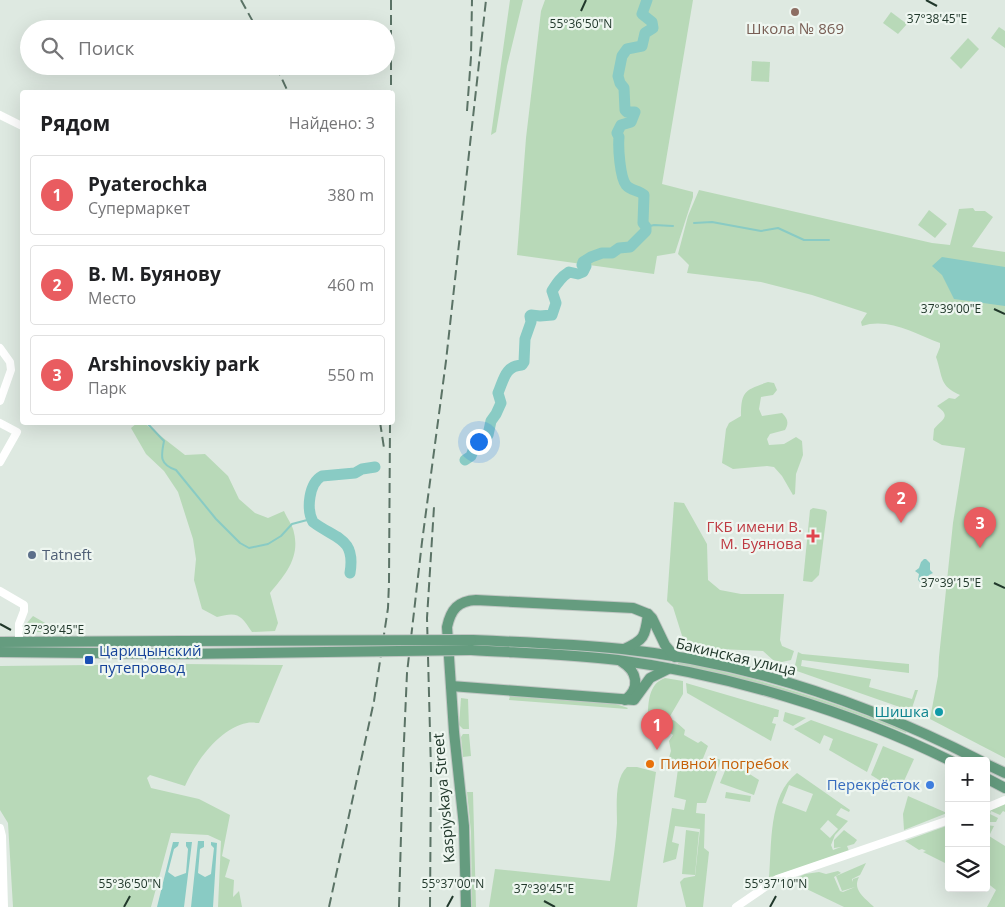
<!DOCTYPE html>
<html lang="ru">
<meta charset="utf-8">
<style>
:root{--surface:#fff;--page:#f2f2f2;--text:#202124;--muted:#757577;--line:#e0e0e0;--accent:#e95c60}
body{margin:0;font-family:"Open Sans",sans-serif;background:var(--page);color:var(--text)}
.controls{position:absolute;right:15px;bottom:15px;display:grid;overflow:hidden;border-radius:5px;box-shadow:0 5px 20px #0002}
.controls button{width:45px;height:45px;display:grid;place-items:center;padding:0;border:0;border-bottom:1px solid var(--line);background:var(--surface);color:var(--text);font:25px sans-serif}
.you{position:absolute;left:478px;top:441px;width:18px;height:18px;margin:-12px;border:4px solid #fff;border-radius:50%;background:#1a73e8;box-shadow:0 0 0 8px #1a73e833}
.badge{display:grid;place-items:center;width:32px;height:32px;border-radius:50%;background:var(--accent);color:#fff;font-size:16px;font-weight:700}
.pin{position:absolute;translate:-50% -41px;filter:drop-shadow(0 1px 2px #0008)}
.pin::after{content:'';position:absolute;top:26px;width:18px;height:15px;background:inherit;clip-path:polygon(0 0,100% 0,50% 100%)}
.list{margin:0;padding:0;list-style:none}
h2{display:flex;justify-content:space-between;align-items:center;height:65px;margin:0;padding:0 20px;font-size:21px}
h2 small{font-size:16px;font-weight:400;color:var(--muted)}
.list li{display:grid;grid-template-columns:32px 1fr auto;gap:15px;align-items:center;box-sizing:border-box;height:80px;margin:0 10px 10px;padding:0 10px;border:1px solid var(--line);border-radius:5px}
.list b{display:block;font-size:19px;white-space:nowrap}
.list p{margin:0;font-size:16px;white-space:nowrap;color:var(--muted)}
.list em{font-size:16px;font-style:normal;color:var(--muted)}
.icon{flex:none;width:28px;height:28px;fill:none;stroke:currentColor;stroke-width:2;stroke-linecap:round;stroke-linejoin:round}
.map{position:relative;flex:none;width:1005px;height:907px;overflow:hidden}
.search{position:absolute;background:var(--surface);box-shadow:0 5px 20px #0002;left:20px;top:20px;width:375px;height:55px;display:flex;align-items:center;gap:12px;box-sizing:border-box;padding:0 18px;border-radius:28px;color:var(--muted);font-size:19px}
.panel{position:absolute;background:var(--surface);box-shadow:0 5px 20px #0002;left:20px;top:90px;width:375px;height:335px;border-radius:5px}
.map>svg:first-child{display:block}
.green{fill:#b8d9b8;fill-rule:evenodd}
.water{fill:#89cbc4}
.lines{fill:none;stroke-linecap:round;stroke-linejoin:round}
.stream{stroke:#89cbc4;stroke-width:2}
.river{stroke:#89cbc4;stroke-width:11}
.major-casing{stroke:#c1c7c4;stroke-width:12}
.minor{stroke:#fff;stroke-width:8}
.major{stroke:#659c7f;stroke-width:10}
.rail{stroke:#5b7366;stroke-width:2;stroke-dasharray:10 5;stroke-linecap:butt}
.major-bridge-casing{stroke:#c1c7c4;stroke-width:12;stroke-linecap:butt}
.major-bridge{stroke:#659c7f;stroke-width:10}
.ticks{fill:none;stroke:#21382b;stroke-width:2}
.education-dot{fill:#8d6e63;stroke:#eef6f0;stroke-width:2}
.health-dot{fill:#e0444e;stroke:#eef6f0;stroke-width:2}
.service-dot{fill:#5c6f8a;stroke:#eef6f0;stroke-width:2}
.transit-dot{fill:#1a4fb4;stroke:#eef6f0;stroke-width:2}
.culture-dot{fill:#0f9aa8;stroke:#eef6f0;stroke-width:2}
.food-dot{fill:#e8710a;stroke:#eef6f0;stroke-width:2}
.shop-dot{fill:#3f7fe0;stroke:#eef6f0;stroke-width:2}
.labels{text-anchor:middle;stroke-width:4.5;stroke-linejoin:round;paint-order:stroke}
.education-label{font-size:15px;fill:#785e54;stroke:#eef6f0}
.health-label{font-size:15px;fill:#be3a42;stroke:#eef6f0;text-anchor:end}
.service-label{font-size:15px;fill:#4e5e75;stroke:#eef6f0;text-anchor:start}
.transit-label{font-size:15px;fill:#164399;stroke:#eef6f0;text-anchor:start}
.street-label{font-size:15px;fill:#21382b;stroke:#eef6f0}
.culture-label{font-size:15px;fill:#0d838f;stroke:#eef6f0;text-anchor:end}
.food-label{font-size:15px;fill:#c56008;stroke:#eef6f0;text-anchor:start}
.shop-label{font-size:15px;fill:#366cbe;stroke:#eef6f0;text-anchor:end}
.ticks-label{font-size:12px;text-anchor:middle;fill:#21382b;stroke:#eef6f0;stroke-width:4.5;stroke-linejoin:round;paint-order:stroke}
</style>
<div class="map">
<svg width="1005" height="907" viewBox="0 0 1005 907">
<rect width="100%" height="100%" fill="#dee9e1"/>
<g class="green">
<path d="M510,0H523L507,66L496,132L491,135Z"/>
<path d="M545,0H693L662,184L693,192V197L675,253L657,256L654,274L517,255L526,138L541,11Z"/>
<path d="M891,12L907,24L898,34L883,23Z"/>
<path d="M999,27L1005,31V48L991,38Z"/>
<path d="M968,38L979,49L961,69L950,58Z"/>
<path d="M752,61L770,62L769,82L751,81Z"/>
<path d="M699,190L932,243L950,245L959,209L973,208L975,211H985L993,217L972,247L1005,252V758L930,719L938,676L939,657L953,523L965,448L942,445L933,440L934,429C942,419 952,417 937,406L949,398L955,399L960,395C939,386 943,377 936,357L940,347V343C916,334 888,317 862,326L861,322L867,313L812,295L761,282L687,273L689,265L678,254L688,216Z"/>
<path d="M929,210L947,224L935,238L918,225Z"/>
<path d="M768,382L774,383L777,390L773,395L761,397L759,409L762,416L782,413C788,419 789,423 785,430L770,434L767,439L769,445L784,444L796,437L802,441L803,455L796,474L795,494L793,495L782,476L774,467L767,466L733,469L722,463L726,429L729,423L741,416C741,391 745,390 768,382Z"/>
<path d="M137,423H144L185,455L205,454L228,476L239,499L255,513L268,518L284,511C287,518 293,526 294,533C300,558 285,575 270,593L278,623L275,631L252,632C241,615 238,611 217,617L202,609L194,580L196,559L193,539L178,492L164,471L146,454L131,428Z"/>
<path d="M674,502L684,503L707,544L708,580L720,590L741,594H784L780,640L782,646L794,651L791,660L782,662L773,660L763,651L698,648L684,642L673,607L667,601Z"/>
<path d="M813,508L825,510L827,512L819,575L812,582L803,581L810,510Z"/>
<path d="M33,616L59,631L60,632H25L26,624Z"/>
<path d="M798,652L802,654L909,664V673L802,660L801,666L871,679L869,687L912,699L915,690H918L911,711L794,670Z"/>
<path d="M678,661C757,678 833,701 907,731L906,733C832,703 756,681 678,664Z"/>
<path d="M182,664L283,665L259,723C256,723 251,722 247,723C220,728 196,761 185,786L150,775L147,778L151,788L199,799L230,815L222,856L230,860L225,877L234,880L233,897L239,891L242,907H218L221,841L208,835L171,833L151,907H13L8,823L0,810V666Z"/>
<path d="M665,678L683,681V694L669,718L675,721L685,730L684,735L698,743L701,741L708,746L700,766L709,769L715,758L721,760L706,803H697L696,813L705,814L704,848L709,852L703,907H686L680,882L684,878L695,876L700,829L675,826L672,842L679,844L676,859L663,863L672,808L684,810L686,800L674,797L678,769L667,764L671,751L669,741L673,735L662,727L648,723C648,707 647,684 665,678Z"/>
<path d="M686,683L779,710L778,717H774L772,723L776,724L771,741L687,693Z"/>
<path d="M510,696L616,704L628,708L627,709L509,700Z"/>
<path d="M461,698L468,699L469,729H463L459,725Z"/>
<path d="M785,712L806,718L793,726L783,721Z"/>
<path d="M811,720L878,744L867,772L829,750L833,739L824,735L820,744L794,729Z"/>
<path d="M463,734H469L471,756L463,757L461,737Z"/>
<path d="M883,746L914,759L899,792L871,775Z"/>
<path d="M729,761L759,780L754,795L720,783Z"/>
<path d="M627,767H637L656,772L637,907H489L495,869L610,881C613,862 616,842 617,823C617,807 614,779 627,767Z"/>
<path d="M797,773L850,810L849,812L841,808L836,815L848,821L835,835L831,845L833,850L841,847L834,848V840L844,830L857,840L854,844L847,846L849,851L769,878C772,845 768,795 797,773ZM789,785L813,794L806,812L782,803ZM828,820L838,829L830,838L820,829Z"/>
<path d="M467,792H473L476,907H472L471,832Z"/>
<path d="M726,792L751,796L750,802L725,798Z"/>
<path d="M908,796L947,813L904,830L903,814Z"/>
<path d="M1005,803V812L1003,811L1000,815L991,811L990,814L998,818L996,822H986V813L991,811L987,809Z"/>
<path d="M949,825V865L923,852L926,851L922,849L919,850L905,841Z"/>
<path d="M986,825L994,826L989,836L1005,846V907H987L996,890L986,882Z"/>
<path d="M686,830L699,832L695,875L682,874Z"/>
<path d="M866,863L860,875L852,879L853,882V879L859,877C852,890 865,898 874,907H844L790,881L805,874L819,872L826,874L838,871L841,873L834,877L840,891L843,892L855,887L842,891L836,876Z"/>
</g>
<g class="water">
<path d="M942,257L1005,267V306L954,299L942,275L932,266Z"/>
<path d="M924,559H926L930,563V570L933,573L929,575L928,582H925L923,585L918,580L919,574L915,571L919,568L921,562Z"/>
<path d="M198,841H204V847L200,849L198,873L205,877L211,874L214,848L211,845V842L217,843L213,907H191Z"/>
<path d="M173,842H179L178,846L174,849L168,872L175,877L186,873L188,849L186,846V842H192L184,907H157Z"/>
</g>
<g class="lines">
<g class="stream">
<path d="M694,223L712,222L761,231L778,228L804,240H829"/>
<path d="M646,227L654,225L673,226"/>
<path d="M146,422L164,441C161,456 159,464 176,470L216,519L240,543L249,548L268,544L281,536L292,524L311,519"/>
</g>
<g class="river">
<path d="M465,460L471,456L476,443L488,435L491,421L496,414L501,403L498,393C504,379 505,366 522,365L524,362L525,339L531,322L530,316L531,315L540,316L552,315L556,303L552,291C557,283 561,277 569,272L578,274L583,272L586,266L582,265L583,262L591,257L602,253H612L619,248L630,247L646,231V227L643,223L644,195C639,190 631,191 626,185C620,177 618,148 619,137L617,133L621,125L631,122L635,112H627L625,110L624,88L620,83L618,76L622,56L627,49L642,46L645,33L653,28L652,22L642,14L647,0"/>
<path d="M350,573C356,537 335,539 313,522C306,509 309,483 322,476L355,473L362,469L375,467"/>
</g>
<g class="major-casing">
<g id="major">
<path d="M471,640C521,642 572,644 622,649C747,662 870,704 981,761"/>
<path d="M0,642L182,641"/>
<path d="M624,649C645,640 645,636 648,614"/>
<path d="M471,650C520,653 570,654 618,660C730,675 850,711 951,761"/>
<path d="M0,652L182,654"/>
<path d="M622,662C637,671 641,688 625,700"/>
<path d="M451,686L634,700L650,678L668,669"/>
<path d="M986,764L1005,773"/>
<path d="M986,778L1005,788"/>
<path d="M466,907L464,826L454,732L447,627C451,609 458,601 476,600L633,608L648,614L652,618L665,645L675,657"/>
</g>
</g>
<g class="minor">
<path d="M0,115L22,126"/>
<path d="M0,348L10,362L11,370L0,401"/>
<path d="M0,423L17,432L0,462"/>
<path d="M0,591L24,605V611L19,624V642"/>
<path d="M986,808L1005,800"/>
<path d="M0,828L2,836L4,907"/>
<path d="M736,907L777,879L949,820"/>
</g>
<use href="#major" class="major"/>
<g class="rail">
<path d="M241,0L257,29"/>
<path d="M391,0V92"/>
<path d="M276,66L288,92"/>
<path d="M467,111L471,57L472,0"/>
<path d="M380,422L384,448"/>
<path d="M329,907L374,701L388,608L389,582L390,422"/>
<path d="M399,907L403,764L407,673L422,542L446,361L486,0"/>
<path d="M430,907L431,770L427,618L434,507"/>
</g>
<g class="major-bridge-casing">
<g id="major-bridge">
<path d="M182,641L471,640"/>
<path d="M182,654L471,650"/>
</g>
</g>
<use href="#major-bridge" class="major-bridge"/>
</g>
<path class="ticks" d="M926,0L937,6M581,11L586,0M994,309L1005,314M994,583L1005,588M0,624L11,630M544,901L555,907M124,907L130,896M447,907L453,896M770,907L776,896"/>
<circle class="education-dot" cx="795" cy="12" r="5"/>
<path class="health-dot" d="M810.5 528.5h5v5h5v5h-5v5h-5v-5h-5v-5h5z"/>
<circle class="service-dot" cx="32" cy="555" r="5"/>
<rect class="transit-dot" x="84" y="655" width="10" height="10" rx="2.5"/>
<circle class="culture-dot" cx="939" cy="712" r="5"/>
<circle class="food-dot" cx="650" cy="764" r="5"/>
<circle class="shop-dot" cx="930" cy="785" r="5"/>
<g class="labels">
<g class="education-label">
<text x="795" y="34">Школа № 869</text>
</g>
<g class="health-label">
<text x="802" y="532">ГКБ имени В.<tspan x="802" dy="17">М. Буянова</tspan></text>
</g>
<g class="service-label">
<text x="42" y="560">Tatneft</text>
</g>
<g class="transit-label">
<text x="99" y="656">Царицынский<tspan x="99" dy="17">путепровод</tspan></text>
</g>
<g class="street-label">
<text transform="translate(736 657) rotate(13)" y="5">Бакинская улица</text>
<text transform="translate(444 798) rotate(-95)" y="5">Kaspiyskaya Street</text>
</g>
<g class="culture-label">
<text x="929" y="717">Шишка</text>
</g>
<g class="food-label">
<text x="660" y="769">Пивной погребок</text>
</g>
<g class="shop-label">
<text x="920" y="790">Перекрёсток</text>
</g>
</g>
<g class="ticks-label">
<text x="937" y="23">37°38'45"E</text>
<text x="581" y="28">55°36'50"N</text>
<text x="951" y="313">37°39'00"E</text>
<text x="951" y="587">37°39'15"E</text>
<text x="54" y="634">37°39'45"E</text>
<text x="130" y="888">55°36'50"N</text>
<text x="453" y="888">55°37'00"N</text>
<text x="776" y="888">55°37'10"N</text>
<text x="544" y="893">37°39'45"E</text>
</g>
</svg>
<div class="controls">
<button>+</button>
<button>−</button>
<button><svg class="icon" aria-label="layers" viewBox="0 0 24 24"><path d="M12 4l9 5-9 5-9-5zM3 14l9 5 9-5"/></svg></button>
</div>
<div class="you"></div>
<div class="pin badge" style="left:657px;top:750px">1</div>
<div class="pin badge" style="left:901px;top:523px">2</div>
<div class="pin badge" style="left:980px;top:548px">3</div>
<div class="search"><svg class="icon" aria-label="search" viewBox="0 0 24 24"><circle cx="10" cy="10" r="6"/><path d="M15 15l6 6"/></svg>Поиск</div>
<section class="panel">
<h2>Рядом<small>Найдено: 3</small></h2>
<ul class="list">
<li><span class="badge">1</span><div><b>Pyaterochka</b><p>Супермаркет</p></div><em>380 m</em></li>
<li><span class="badge">2</span><div><b>В. М. Буянову</b><p>Место</p></div><em>460 m</em></li>
<li><span class="badge">3</span><div><b>Arshinovskiy park</b><p>Парк</p></div><em>550 m</em></li>
</ul>
</section>
</div>
